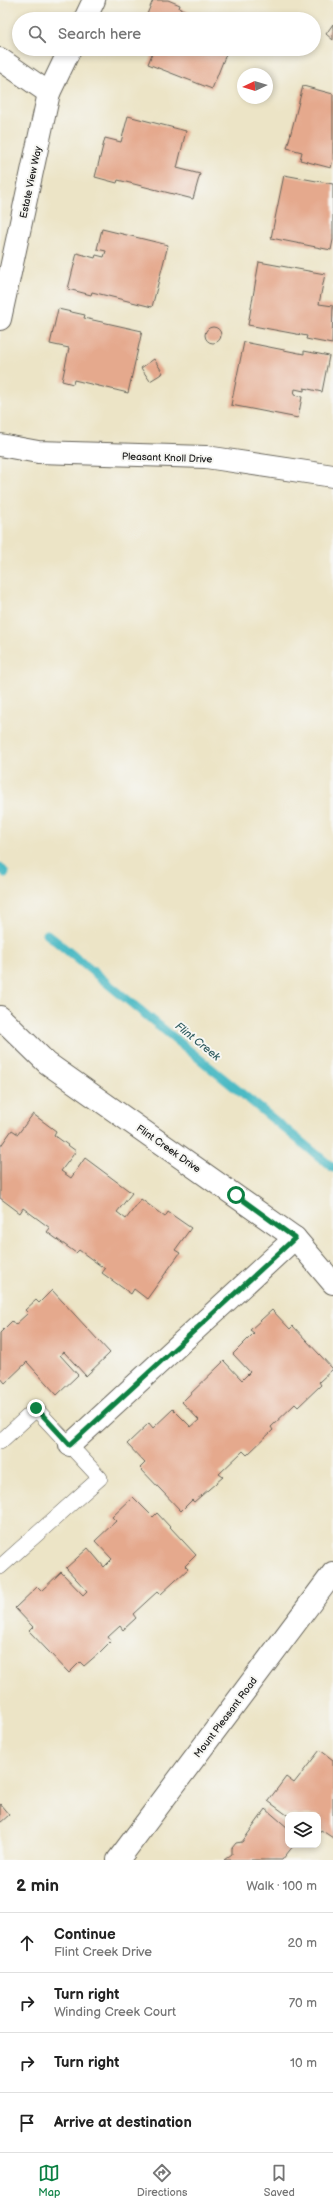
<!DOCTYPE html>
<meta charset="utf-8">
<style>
:root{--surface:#fff;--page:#f6f6f6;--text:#222;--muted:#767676;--line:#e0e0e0;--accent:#0b8043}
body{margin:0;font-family:"Balsamiq Sans",sans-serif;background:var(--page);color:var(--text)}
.controls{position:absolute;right:12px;bottom:12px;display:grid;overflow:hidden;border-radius:8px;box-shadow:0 2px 6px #0003}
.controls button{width:36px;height:36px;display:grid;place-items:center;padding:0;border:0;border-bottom:1px solid var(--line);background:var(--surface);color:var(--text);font:20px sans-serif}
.compass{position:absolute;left:237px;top:68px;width:36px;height:36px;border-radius:50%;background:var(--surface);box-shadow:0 2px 6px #0003;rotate:266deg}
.stop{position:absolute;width:12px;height:12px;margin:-9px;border:3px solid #0b8043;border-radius:50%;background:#fff}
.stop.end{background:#0b8043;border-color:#fff;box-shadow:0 1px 4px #0008}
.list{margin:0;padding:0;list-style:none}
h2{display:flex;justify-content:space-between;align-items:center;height:52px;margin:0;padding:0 16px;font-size:17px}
h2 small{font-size:13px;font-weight:400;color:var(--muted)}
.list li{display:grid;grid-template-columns:26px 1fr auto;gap:12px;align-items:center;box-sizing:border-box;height:60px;padding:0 16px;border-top:1px solid var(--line)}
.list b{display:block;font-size:15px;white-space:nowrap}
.list p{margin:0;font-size:13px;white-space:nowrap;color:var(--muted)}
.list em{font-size:13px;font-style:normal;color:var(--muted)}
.icon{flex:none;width:22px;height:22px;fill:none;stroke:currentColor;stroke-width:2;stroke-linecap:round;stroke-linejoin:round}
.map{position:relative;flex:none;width:333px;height:1860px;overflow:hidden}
.search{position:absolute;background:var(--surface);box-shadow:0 2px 6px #0003;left:12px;right:12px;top:12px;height:44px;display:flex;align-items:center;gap:10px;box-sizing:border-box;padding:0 14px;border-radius:22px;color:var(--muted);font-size:15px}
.sheet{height:292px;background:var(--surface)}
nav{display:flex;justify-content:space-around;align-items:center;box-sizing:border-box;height:56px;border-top:1px solid var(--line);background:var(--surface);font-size:11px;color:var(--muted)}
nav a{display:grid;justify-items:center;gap:2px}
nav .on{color:var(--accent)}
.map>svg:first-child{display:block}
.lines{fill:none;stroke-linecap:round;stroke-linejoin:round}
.stream{stroke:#4cbac4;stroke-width:9}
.building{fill:#e5a98d}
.service-casing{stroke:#656258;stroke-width:16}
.minor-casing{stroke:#656258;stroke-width:24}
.tertiary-casing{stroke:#656258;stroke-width:24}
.service{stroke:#fff;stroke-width:15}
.minor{stroke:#fff;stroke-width:22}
.tertiary{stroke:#fff;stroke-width:22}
.route{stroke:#0b8043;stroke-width:5}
.labels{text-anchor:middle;stroke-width:4;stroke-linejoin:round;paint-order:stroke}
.street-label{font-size:10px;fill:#1c1c1c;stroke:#f6f6f2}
.water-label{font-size:11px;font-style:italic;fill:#2f5b5f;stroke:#f6f6f2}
</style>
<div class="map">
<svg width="333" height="1860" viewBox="0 0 333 1860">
<rect width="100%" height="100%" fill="#f6f6f2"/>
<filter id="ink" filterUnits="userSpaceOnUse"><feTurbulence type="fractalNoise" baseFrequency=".025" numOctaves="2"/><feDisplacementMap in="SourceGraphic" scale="8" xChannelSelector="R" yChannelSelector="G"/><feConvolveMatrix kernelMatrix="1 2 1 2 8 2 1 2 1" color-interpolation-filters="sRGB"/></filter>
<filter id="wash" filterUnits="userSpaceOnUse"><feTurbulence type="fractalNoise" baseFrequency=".012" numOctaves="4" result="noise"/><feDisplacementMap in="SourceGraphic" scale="16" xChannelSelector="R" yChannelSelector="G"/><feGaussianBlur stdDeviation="0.9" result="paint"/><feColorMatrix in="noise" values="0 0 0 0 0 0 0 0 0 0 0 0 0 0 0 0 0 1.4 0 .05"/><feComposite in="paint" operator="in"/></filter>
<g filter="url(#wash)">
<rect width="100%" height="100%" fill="#ece4c6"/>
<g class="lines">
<g class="stream">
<path d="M0,867L5,873"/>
<path d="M47,934L333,1168"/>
</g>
</g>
<g id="blocks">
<g class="building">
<path d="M153,0H168L180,5L179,8L207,19H145Z"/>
<path d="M333,24V40L326,34Z"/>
<path d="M154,49H228L212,89L148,64Z"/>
<path d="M303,86L333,94V159L331,168L300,160L302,152L287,148Z"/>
<path d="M128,116L186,131L177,168L200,174L193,199L118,180L117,183L95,177L105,138L121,142Z"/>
<path d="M284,175L333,184V240L331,250L271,238Z"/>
<path d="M102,229L168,245L152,307L92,292L91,295L68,289L77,253L95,258L96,255L104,257L106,251L97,249Z"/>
<path d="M259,262L325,274L319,304L333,306L332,344L306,339L307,336L248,325Z"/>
<path d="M58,309L85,315L84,318L142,331L128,393L74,380L73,384L62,381L69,348L50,344Z"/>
<circle cx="213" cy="335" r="8"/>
<path d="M244,342L304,354V351L329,356L322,392L304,388V391L295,389L294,395L302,397L298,418L231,405Z"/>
<path d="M154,359L163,373L150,381L141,368Z"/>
<path d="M33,1114L56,1131L54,1135L76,1151L61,1171L71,1178L85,1158L132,1193L117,1212L126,1219L141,1199L165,1217L168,1212L191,1228L175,1250L180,1253L147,1299L134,1289L131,1294L102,1273L105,1269L79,1250L76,1253L47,1232L50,1228L23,1208L20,1213L0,1198V1147L12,1130L18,1134Z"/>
<path d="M52,1290L110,1353L86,1376L64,1352L60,1355L78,1375L57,1395L27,1362L5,1383L0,1377V1333L12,1321L15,1325L28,1313L25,1310L36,1300L39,1303Z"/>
<path d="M272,1310L290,1329L293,1326L333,1369L319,1382L321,1385L298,1407L295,1404L271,1427L273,1430L247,1455L243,1451L219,1474L223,1477L194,1502L192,1500L181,1511L140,1468L145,1463L127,1444L149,1423L153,1428L173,1409L191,1427L199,1420L182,1402L224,1361L242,1380L250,1372L233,1354L254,1333L250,1330Z"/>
<path d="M133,1497L153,1517L157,1513L196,1555L185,1566L188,1569L161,1594L158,1591L133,1614L136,1618L123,1630L120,1626L108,1637L111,1641L99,1653L84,1666L80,1662L69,1673L29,1631L33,1627L15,1608L37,1587L41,1591L61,1572L83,1595L87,1591L66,1568L88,1548L104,1567L112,1559L95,1541L116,1521L112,1517Z"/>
<path d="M320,1750L333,1760V1838L321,1830L318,1834V1815H287L268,1801L286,1777L294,1783Z"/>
<path d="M0,1804L9,1815L0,1823Z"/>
<path d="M266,1809L288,1828V1845H294L282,1860H224L232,1854V1848L236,1843L242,1842Z"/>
</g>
</g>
</g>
<g filter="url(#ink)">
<use href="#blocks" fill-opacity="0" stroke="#656258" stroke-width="1"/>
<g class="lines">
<g class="service-casing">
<path id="service" d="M0,1442L36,1409L100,1478L0,1567"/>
</g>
<g class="minor-casing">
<g id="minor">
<path d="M85,19L94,0"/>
<path d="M0,59L49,93"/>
<path d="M0,319L49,93L70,49"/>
<path d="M0,445L38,452L206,457L333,476"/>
<path d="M0,1017L47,1063L295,1238L333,1283"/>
<path d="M70,1445L295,1238"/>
</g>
</g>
<g class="tertiary-casing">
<path id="tertiary" d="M118,1860L333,1573"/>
</g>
<use href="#service" class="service"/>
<use href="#minor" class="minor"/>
<use href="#tertiary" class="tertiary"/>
</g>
</g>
<g class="lines" filter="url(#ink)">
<path class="route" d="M36,1408L70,1445L295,1238L236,1195"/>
</g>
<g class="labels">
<g class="street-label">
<text transform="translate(30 182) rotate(-78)" y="4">Estate View Way</text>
<text transform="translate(167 457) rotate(2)" y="4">Pleasant Knoll Drive</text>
<text transform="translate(169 1148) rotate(35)" y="4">Flint Creek Drive</text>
<text transform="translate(225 1717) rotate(-53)" y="4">Mount Pleasant Road</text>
</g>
<g class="water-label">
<text transform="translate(198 1041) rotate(39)" y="4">Flint Creek</text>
</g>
</g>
</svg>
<div class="controls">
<button><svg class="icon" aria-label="layers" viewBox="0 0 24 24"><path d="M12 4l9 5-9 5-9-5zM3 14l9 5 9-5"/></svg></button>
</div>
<svg class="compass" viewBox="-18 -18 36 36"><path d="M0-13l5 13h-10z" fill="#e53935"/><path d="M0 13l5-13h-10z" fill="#767676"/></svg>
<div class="stop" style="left:236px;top:1195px"></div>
<div class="stop end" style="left:36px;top:1408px"></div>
<div class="search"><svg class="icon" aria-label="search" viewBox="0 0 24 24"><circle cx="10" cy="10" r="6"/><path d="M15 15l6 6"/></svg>Search here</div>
</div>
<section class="sheet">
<h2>2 min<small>Walk · 100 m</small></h2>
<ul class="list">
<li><svg class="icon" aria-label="ahead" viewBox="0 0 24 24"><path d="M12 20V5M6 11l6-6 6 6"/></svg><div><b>Continue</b><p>Flint Creek Drive</p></div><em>20 m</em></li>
<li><svg class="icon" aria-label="right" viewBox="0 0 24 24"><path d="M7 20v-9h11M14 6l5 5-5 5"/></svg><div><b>Turn right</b><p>Winding Creek Court</p></div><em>70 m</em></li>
<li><svg class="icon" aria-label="right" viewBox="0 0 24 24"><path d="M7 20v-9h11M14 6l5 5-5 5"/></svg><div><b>Turn right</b></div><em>10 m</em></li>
<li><svg class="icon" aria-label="arrive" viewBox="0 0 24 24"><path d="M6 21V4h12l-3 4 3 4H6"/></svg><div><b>Arrive at destination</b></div></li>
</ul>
</section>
<nav>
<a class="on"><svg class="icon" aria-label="map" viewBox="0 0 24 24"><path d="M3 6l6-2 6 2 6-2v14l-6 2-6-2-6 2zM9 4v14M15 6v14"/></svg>Map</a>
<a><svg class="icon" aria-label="directions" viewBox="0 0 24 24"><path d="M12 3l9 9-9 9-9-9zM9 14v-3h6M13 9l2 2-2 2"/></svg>Directions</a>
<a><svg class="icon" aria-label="saved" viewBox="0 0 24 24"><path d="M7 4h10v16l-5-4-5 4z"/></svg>Saved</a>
</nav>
